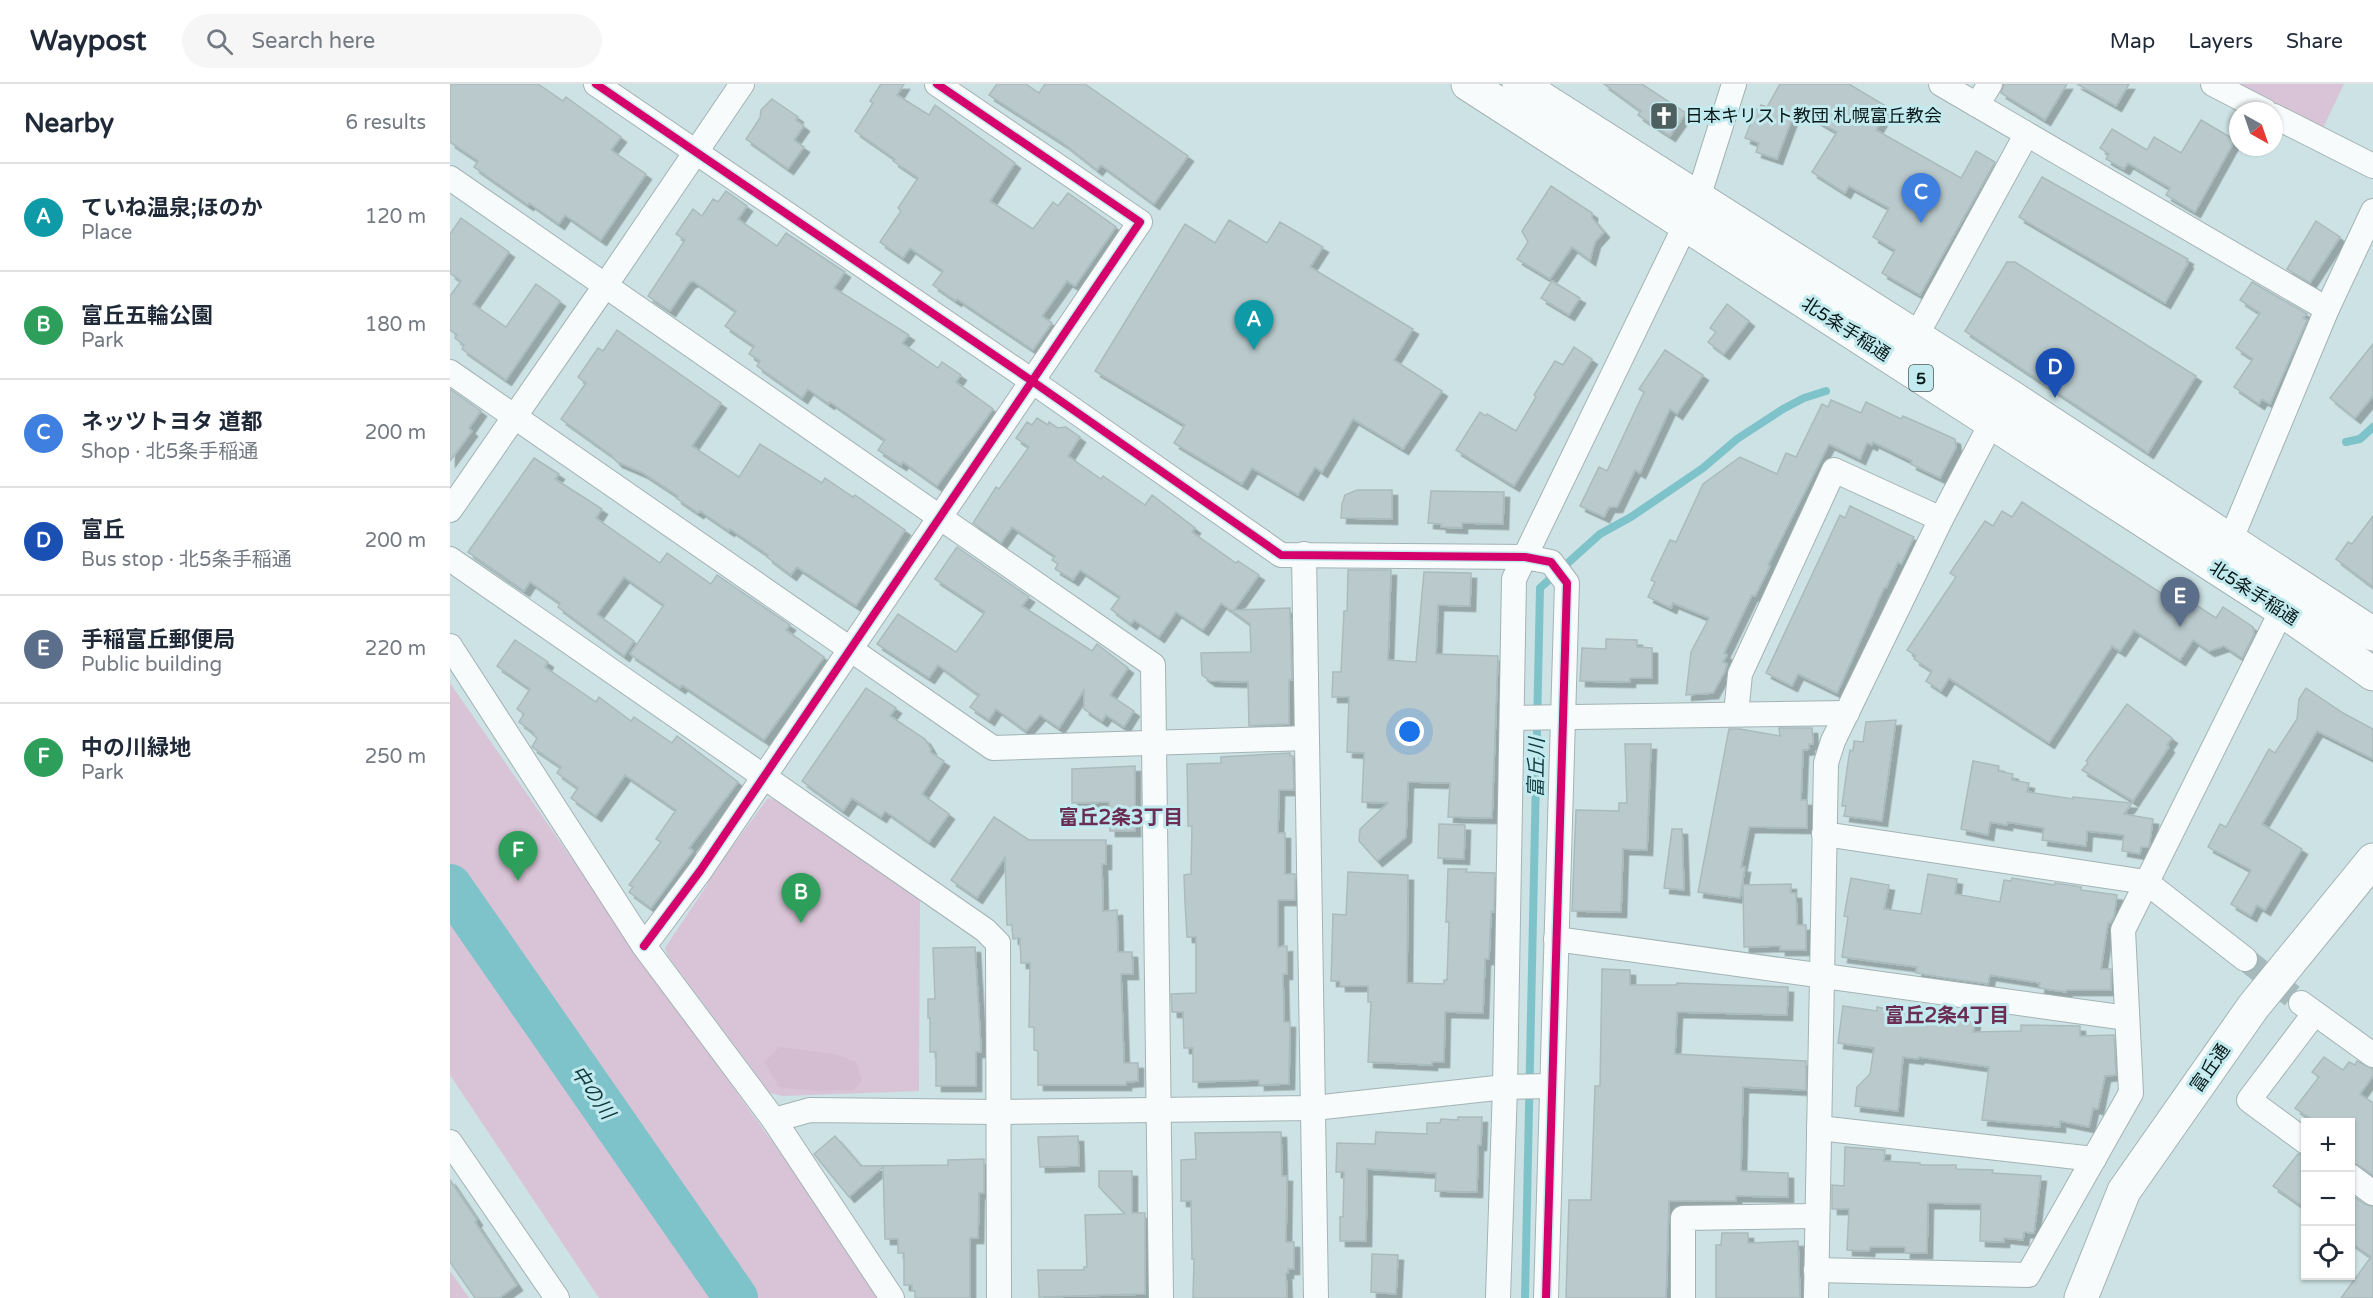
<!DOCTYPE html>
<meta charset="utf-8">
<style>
:root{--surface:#fff;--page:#f6f6f7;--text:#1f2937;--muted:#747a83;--line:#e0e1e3;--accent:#ea580c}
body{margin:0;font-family:"Varela Round","Noto Sans JP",sans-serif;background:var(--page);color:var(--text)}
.controls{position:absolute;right:18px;bottom:18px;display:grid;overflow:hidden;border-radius:0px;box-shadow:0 2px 4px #0004}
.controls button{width:54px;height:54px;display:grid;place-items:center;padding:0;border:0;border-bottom:2px solid var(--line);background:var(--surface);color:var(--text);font:30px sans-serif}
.compass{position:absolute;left:1779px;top:18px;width:54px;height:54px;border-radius:50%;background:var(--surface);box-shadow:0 2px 4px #0004;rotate:140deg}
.you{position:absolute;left:960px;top:648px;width:21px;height:21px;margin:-15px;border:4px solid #fff;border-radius:50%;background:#1a73e8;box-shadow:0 0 0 9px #1a73e833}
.badge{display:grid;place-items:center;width:39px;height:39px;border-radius:50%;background:var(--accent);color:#fff;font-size:20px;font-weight:700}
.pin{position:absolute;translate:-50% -50px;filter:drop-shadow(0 2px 3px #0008)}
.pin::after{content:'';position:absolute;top:32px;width:21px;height:18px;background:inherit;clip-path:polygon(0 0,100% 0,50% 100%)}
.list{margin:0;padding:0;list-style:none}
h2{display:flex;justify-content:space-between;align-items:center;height:78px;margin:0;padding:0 24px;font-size:26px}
h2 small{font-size:20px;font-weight:400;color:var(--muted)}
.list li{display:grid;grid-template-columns:39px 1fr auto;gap:18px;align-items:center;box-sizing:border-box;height:108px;padding:0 24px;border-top:2px solid var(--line)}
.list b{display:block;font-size:22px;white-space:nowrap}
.list p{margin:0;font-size:20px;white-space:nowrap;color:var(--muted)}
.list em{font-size:20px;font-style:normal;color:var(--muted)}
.icon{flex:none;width:33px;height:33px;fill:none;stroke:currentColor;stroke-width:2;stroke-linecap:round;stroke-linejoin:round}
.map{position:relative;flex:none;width:1923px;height:1214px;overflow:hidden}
header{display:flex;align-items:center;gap:36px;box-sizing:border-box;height:84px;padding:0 30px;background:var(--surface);border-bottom:2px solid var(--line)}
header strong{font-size:28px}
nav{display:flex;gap:33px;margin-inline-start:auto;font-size:21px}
.search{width:420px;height:54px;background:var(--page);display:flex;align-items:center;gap:15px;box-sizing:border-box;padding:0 21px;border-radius:33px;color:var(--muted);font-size:22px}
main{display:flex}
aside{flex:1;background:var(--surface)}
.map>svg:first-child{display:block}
.green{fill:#d8c4d6}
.forest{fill:#d5bdd1}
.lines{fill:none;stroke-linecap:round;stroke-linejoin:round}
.stream{stroke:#7fc3ca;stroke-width:8}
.river{stroke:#7fc3ca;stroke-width:44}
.building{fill:#bacacc;stroke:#aabbbd;stroke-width:1.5;filter:url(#shadow)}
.street-tunnel{stroke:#a6babb;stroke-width:24;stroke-dasharray:24 12;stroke-linecap:butt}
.street-casing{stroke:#a3b3b5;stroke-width:26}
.secondary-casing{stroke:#a3b3b5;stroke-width:35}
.highway-casing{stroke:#a3b3b5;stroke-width:35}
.street{stroke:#f8fbfb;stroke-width:24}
.secondary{stroke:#f8fbfb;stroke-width:33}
.highway{stroke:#f8fbfb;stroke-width:33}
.cycleway-casing{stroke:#c3eaee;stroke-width:11}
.cycleway{stroke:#d6006c;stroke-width:8}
.labels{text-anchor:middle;stroke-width:6;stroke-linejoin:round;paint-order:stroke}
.shield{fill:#c3eaee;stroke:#415759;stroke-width:1.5}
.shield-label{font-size:16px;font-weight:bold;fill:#091819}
.poi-label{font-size:18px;fill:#091819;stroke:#c3eaee;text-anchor:start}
.street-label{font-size:18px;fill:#091819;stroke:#c3eaee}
.water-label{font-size:20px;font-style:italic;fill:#0f3a3e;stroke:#c3eaee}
.neighbourhood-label{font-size:20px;font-weight:bold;fill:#6a2d54;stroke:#c3eaee}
</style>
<header>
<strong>Waypost</strong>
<div class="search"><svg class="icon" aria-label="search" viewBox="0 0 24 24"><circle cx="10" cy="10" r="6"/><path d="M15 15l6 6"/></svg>Search here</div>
<nav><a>Map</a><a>Layers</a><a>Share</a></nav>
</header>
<main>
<aside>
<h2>Nearby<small>6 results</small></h2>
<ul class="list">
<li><span class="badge" style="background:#0f9aa8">A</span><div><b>ていね温泉;ほのか</b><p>Place</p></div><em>120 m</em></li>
<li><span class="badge" style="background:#2e9e5b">B</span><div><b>富丘五輪公園</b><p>Park</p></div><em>180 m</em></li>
<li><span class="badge" style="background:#3f7fe0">C</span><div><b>ネッツトヨタ 道都</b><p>Shop · 北5条手稲通</p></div><em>200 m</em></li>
<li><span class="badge" style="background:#1a4fb4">D</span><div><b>富丘</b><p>Bus stop · 北5条手稲通</p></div><em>200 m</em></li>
<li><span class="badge" style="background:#5c6f8a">E</span><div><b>手稲富丘郵便局</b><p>Public building</p></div><em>220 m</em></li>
<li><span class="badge" style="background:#2e9e5b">F</span><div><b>中の川緑地</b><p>Park</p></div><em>250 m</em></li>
</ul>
</aside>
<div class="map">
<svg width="1923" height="1214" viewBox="0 0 1923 1214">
<defs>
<filter id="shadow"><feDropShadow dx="5.5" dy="5.5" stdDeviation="0" flood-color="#0004"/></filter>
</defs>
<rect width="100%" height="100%" fill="#cde2e4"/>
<g class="green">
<path d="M1789,0H1894L1873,44Z"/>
<path d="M0,599L217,912L384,1143L431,1214H149L0,991Z"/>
<path d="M318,714L325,716L470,814L469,1007L333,1012L320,1009L218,872L215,864L257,801L260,793Z"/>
<path d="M0,1187L19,1214H0Z"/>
</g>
<path class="forest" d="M329,963L385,970L406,978L412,996L403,1006L365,1007L329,1003L314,978Z"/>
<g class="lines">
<g class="stream">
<path d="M1896,358L1910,355L1923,343"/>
<path d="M1075,1214L1090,504L1150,450L1181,433L1253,384L1287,355L1333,325L1354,314L1376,307"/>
</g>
<path class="river" d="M0,802L286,1214"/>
</g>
<g class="building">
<path d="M0,0H88L113,17L116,13L171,53L161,66L196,90L151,156L115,131L109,140L79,119L78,121L24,83L28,77L0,58Z"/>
<path d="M431,0H454L447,11L479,31L485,21L565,79L540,117L583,145L603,118L608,122L618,109L666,143L625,202L617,197L592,232L602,239L583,266L507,215L506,217L483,201L493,187L460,164L453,174L430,158L451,127L448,124L468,94L443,77L445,75L405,47L423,19L420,17Z"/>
<path d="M547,0H576L589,9L595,0H635L738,72L704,120L651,81L647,86L613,59L539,11Z"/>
<path d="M1154,0H1192L1236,29L1220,52L1188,31L1191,27Z"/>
<path d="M1330,0H1399L1439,24L1426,46L1511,94L1526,67L1545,78L1470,211L1432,189L1445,166L1423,153L1439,124L1399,102L1395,109L1362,88L1387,48L1346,24L1327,75L1306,68L1309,59L1295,54L1306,25L1309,26L1311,21L1317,23Z"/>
<path d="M1554,0H1617L1595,36L1551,9Z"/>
<path d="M1627,0H1679L1666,22Z"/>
<path d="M322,15L348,33L346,36L354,42L344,56L354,63L338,85L296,55L310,34L311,26Z"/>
<path d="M1751,36L1785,56L1745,128L1716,111L1720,104L1678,79L1674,85L1656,75L1659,70L1650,64L1662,45L1697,66L1704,53L1731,69Z"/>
<path d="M1592,93L1738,175L1736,178L1738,179L1715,219L1569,133Z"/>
<path d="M1101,102L1142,129V134L1154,148L1145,158L1140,176L1122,163L1100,195L1067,175L1078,158L1072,147Z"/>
<path d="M276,107L297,122L288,135L327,162L336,149L395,188L384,204L459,251L452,259L488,284L492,278L511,291L506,298L543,325L487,402L453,378L451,381L428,366L435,356L380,318L379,320L358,305L352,314L307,282L310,277L299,270L304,262L275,242L286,227L243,197L239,199L220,227L198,212L235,156L226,150L243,125L252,132L263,115L268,118Z"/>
<path d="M11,134L59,168L23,220L56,243L86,200L110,217L56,296L12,265L14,261L5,254L7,251L0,246V212L11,197L0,189V150Z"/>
<path d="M779,136L817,159L830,138L873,163L860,183L963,245L944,276L992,307L953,365L903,335L872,388L865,383L848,411L802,384L792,400L724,359L735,341L645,287L735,140L765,159Z"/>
<path d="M1866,137L1890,153L1860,199L1837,185Z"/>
<path d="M1557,178H1565L1746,292L1698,369L1515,247Z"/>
<path d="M1102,197L1130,214L1119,231L1091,214Z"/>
<path d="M1802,198L1857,230L1853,234L1857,236L1820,320L1812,315L1809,320L1784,303L1803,275L1786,264L1810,229L1790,216Z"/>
<path d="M1277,220L1299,237L1274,270L1258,258L1266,248L1260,244Z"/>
<path d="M167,246L271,319L242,362L289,393L310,360L372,399L375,394L403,413L405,411L455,446L406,522L347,483L341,491L317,473L318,471L280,445L279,447L250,427L248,429L226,414L228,412L193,389L167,378L161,371L111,335L136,299L128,293L148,264L153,267Z"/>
<path d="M1923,260V312L1905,334L1880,314Z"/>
<path d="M1124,263L1142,275L1064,402L1006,366L1030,328L1036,332L1037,330L1066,347L1086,313L1084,311L1105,277L1113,281Z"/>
<path d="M1215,266L1253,291L1227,330L1220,325L1190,389L1185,386L1167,423H1159L1154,433L1130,422L1149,383L1157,387L1194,308L1189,305Z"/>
<path d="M0,305L31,327L19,344L22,347L0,377Z"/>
<path d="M1381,316L1411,329L1416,318L1451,335L1453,332L1505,355L1506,363L1490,394L1461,380L1462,377L1423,358L1422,361L1417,359L1410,375L1379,360L1318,481L1320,482L1305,512L1302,511L1274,569L1277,571L1273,578L1277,580L1275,587L1263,609L1236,611L1241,568L1259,534L1223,519L1221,524L1198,513L1205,498L1201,496L1220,456L1226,458L1253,400L1290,373L1327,390L1336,369L1346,373L1372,320L1378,323Z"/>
<path d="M587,334L598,341L599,338L608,344L616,343L630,353L618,372L651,395L653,392L695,421L702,411L745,444L742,448L786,479L788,477L809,491L784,526L840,524L842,596H839V640L799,642L798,598L760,597L752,591L751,569L801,568L800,540L771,519L753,546L726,528L709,553L684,536L681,540L661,525L670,513L630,486L623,496L605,485L608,480L602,476L605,472L562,443L551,459L523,439L546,403L549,405L579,363L566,354L577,338L582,341Z"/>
<path d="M84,374L109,390L105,395L152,425L146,434L210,479L217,469L261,500L267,491L340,541L336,546L374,573L314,656L232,601L230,604L180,570L214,521L174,493L147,530L184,557L174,572L108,523L110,519L80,498L74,507L18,468Z"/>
<path d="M907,406H942V435L891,434L892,420L895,411Z"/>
<path d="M981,407L1054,408L1053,440L1012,439V444L991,443V440L978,439Z"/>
<path d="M1572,418L1729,521L1731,519L1742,527L1746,521L1766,534L1773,523L1803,543L1804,550L1792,574L1774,562L1759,567L1743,556L1730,576L1684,546L1670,567L1662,562L1599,659L1499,594L1491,607L1476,597L1482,587L1464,575L1466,572L1457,566L1506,493L1500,489L1535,437L1543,442L1552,427L1562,433Z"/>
<path d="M1400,422L1464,453L1451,480L1448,478L1436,504H1434L1387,609L1348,590L1342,602L1316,589L1390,431L1395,434Z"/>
<path d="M1923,432V503L1886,475L1898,458L1902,460Z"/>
<path d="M507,463L579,513L572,522L642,567L647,560L678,584L660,611L684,627L674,643L656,631L652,637L634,625V606L609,644L590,631L576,647L546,625L539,636L520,623L529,611L488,581L479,594L427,560L448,530L506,568L535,528L485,495Z"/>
<path d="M898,486H941L938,576L966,578L974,488L1021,489L1020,522L988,521L986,570L1048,572L1042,734L998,733L1000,699L958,698L956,753L927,777L909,757L910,745L938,719L912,718L914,669L897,668L899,613H882L883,588H891L894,527H897Z"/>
<path d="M1156,555L1187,556V563L1202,564V594H1180V598L1130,597L1132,564L1156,565Z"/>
<path d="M65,556L98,578L95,583L146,618L149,613L181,637L184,633L222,659L227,652L288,698L239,764L243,767L201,824L179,808L183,803L179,801L211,758L206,755L226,726L175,691L146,732L121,714L128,704L107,689L111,683L82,663L87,654L82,650L84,649L69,638L74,630L67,625L80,605L47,582Z"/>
<path d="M416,604L446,624L440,632L475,655L481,665L480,668L494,677L472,710L499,730L479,758L435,727L431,733L402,714L393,727L352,697Z"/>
<path d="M1856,604L1893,629L1923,645V675L1867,647L1812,740L1852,765L1815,826L1807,821L1801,832L1781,820L1801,786L1758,763L1770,740L1776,743L1819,665L1825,669L1847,635L1849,615Z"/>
<path d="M1677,620L1722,654L1717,661L1719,663L1683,717L1632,686L1638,679L1636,677Z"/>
<path d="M1446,636L1432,737L1394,732L1396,722H1392L1397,685L1400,666L1403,667L1404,657L1413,658L1416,638Z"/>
<path d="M1329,644H1362L1363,660H1359V665L1353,666L1351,716H1357V744L1299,743L1291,783H1295L1290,814L1248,808L1279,645H1290L1330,652Z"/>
<path d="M1175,660H1201L1197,766L1173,765L1171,828L1122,827L1126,726L1169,727V719H1177Z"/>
<path d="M840,669V672H843L844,706H829L828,749H835V790H845V816H828V863L837,862V890H833L834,938H840L839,1000L809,1001V996L743,998V964H734L733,928H722L721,910L746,909V853H737L735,818L734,791L741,790L742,742H738L737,680L771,679V673Z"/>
<path d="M1523,677L1549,682L1548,687L1563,690L1562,696L1579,699L1577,708L1623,715V713L1682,719L1674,730L1703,735L1699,763H1691L1690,770L1672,767L1674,751L1637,747L1636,762L1592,756L1594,744L1557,738V741L1540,738L1538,751L1511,745Z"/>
<path d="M685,682V747H660L659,718L622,719V685Z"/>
<path d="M544,733L579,756H656V780H652L653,827L667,826L668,868H682L683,890H671L674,979H688V997L676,998V1001H588V967L584,966V943H579L580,879H571L570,854L563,855L562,841H557L555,773L527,814L501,796Z"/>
<path d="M989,740L1015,741L1014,775L988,774Z"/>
<path d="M1222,745H1232L1234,806L1214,804Z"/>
<path d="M998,785H1017L1016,788L1045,789L1044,828L1041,827L1039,875H1035L1033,929L995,928L994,978H982V981L918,978L921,918H918V902H890V897H881L883,830L896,831L898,788L958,791L957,899L994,900V896H997L999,838H996Z"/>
<path d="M1478,790L1507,795L1505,810L1550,818L1554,796L1561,797L1562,794L1604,801L1605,799L1631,803V806L1667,811L1664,832L1660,839H1658L1651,885H1661V906H1616V908L1589,904L1590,899L1540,891L1538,900L1497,894L1466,889L1467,883L1392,873L1398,833L1394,832L1401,794L1439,801L1434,825L1471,830Z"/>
<path d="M1341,800V809H1346L1347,841H1356V866H1330V862L1294,863L1293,801Z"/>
<path d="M525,863L530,947L531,968H526V1002H486V968H480V934H478V915H485L483,864Z"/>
<path d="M1152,885L1180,886V901H1227V899L1338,903L1337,931L1227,928L1225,970L1356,977V1006L1293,1003L1291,1087L1338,1089V1113L1286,1112V1117H1219L1216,1214H1116L1119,1116H1141L1145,1002H1150Z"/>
<path d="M1393,922L1427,927V923L1451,928L1525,938L1523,948L1571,947V941L1630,942V952L1664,951L1666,991L1655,992L1648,1025L1643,1024L1639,1043L1610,1037V1043L1532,1036L1539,983L1469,973L1468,975L1453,973L1448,1027L1405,1022L1407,1003L1420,990L1424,964L1388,959Z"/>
<path d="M1874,973L1893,986L1899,978L1905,981L1907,977L1923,985V992L1910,1010L1923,1019V1091L1908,1081L1900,1078V1038H1865L1845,1024L1869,993L1862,988Z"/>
<path d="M1008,1033H1032L1031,1061H1028L1027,1108L985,1107L986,1089L917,1085L916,1157H890V1133H893L894,1088H886L887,1059L925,1060L926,1048L977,1050V1039H990L991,1035L1008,1036Z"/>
<path d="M831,1048L832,1092H837L836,1158H844V1185H838V1189H836L837,1214H743L744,1175H742L741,1117H731V1076L746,1075L745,1049Z"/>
<path d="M385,1052L411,1082L498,1081V1076L534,1075V1109H529L528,1154H520V1214H465V1207H462V1201H454V1169H448V1155H435L433,1083L399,1113L364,1070Z"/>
<path d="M628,1052L629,1082L590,1083L588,1053Z"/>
<path d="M1395,1063L1435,1066L1434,1077L1470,1079V1081H1506V1085L1543,1086L1542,1089L1591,1092L1584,1149L1574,1148L1573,1156L1554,1154V1158L1530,1157L1531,1120L1478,1119L1477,1169H1455V1163H1420L1419,1167L1397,1166L1399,1125H1382V1101L1394,1102Z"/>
<path d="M1848,1070L1856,1072V1125L1823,1102Z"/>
<path d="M649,1087H682V1129H695V1210L589,1213L588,1186H634V1183H637L635,1131L675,1130L649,1103Z"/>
<path d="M0,1096L27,1136L25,1138L67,1201L49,1214H25L0,1178Z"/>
<path d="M1900,1110L1915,1120L1923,1123V1214H1891L1921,1173L1900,1158Z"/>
<path d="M1272,1149H1298V1159L1348,1157L1350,1214H1266V1161H1271Z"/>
<path d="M922,1170L948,1171L946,1210L921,1208Z"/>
</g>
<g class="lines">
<path class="street-tunnel" d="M1795,875L1851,919"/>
<g class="street-casing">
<g id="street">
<path d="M146,0L582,297L831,471L1075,473L1101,478L1117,499L1096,1214"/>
<path d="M1491,0L1877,225"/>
<path d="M1763,0L1815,27"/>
<path d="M1527,21L1540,0"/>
<path d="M1824,32L1923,82"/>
<path d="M0,94L703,581L711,1214"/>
<path d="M1248,114L1284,0"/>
<path d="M1465,254L1576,51"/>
<path d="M0,288L543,664L857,654"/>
<path d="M0,426L155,202L292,0"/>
<path d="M1781,455L1877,225L1923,127"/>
<path d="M854,470L866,1214"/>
<path d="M0,475L535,846L548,859L549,1214"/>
<path d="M0,562L194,862L324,1036L442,1214"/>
<path d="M1286,630L1290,590L1384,386L1491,435"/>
<path d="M1062,634L1397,629"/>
<path d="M1374,750L1696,798L1795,875"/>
<path d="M1106,855L1677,934"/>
<path d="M194,862L250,787L690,138L487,0"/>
<path d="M1851,919L1923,971"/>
<path d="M324,1036L360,1026L548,1028L864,1024L1055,1003L1102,1002"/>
<path d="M1369,1044L1644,1075"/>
<path d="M0,1058L107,1214"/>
<path d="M1856,1058L1799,1016L1864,930"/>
<path d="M1900,1092L1923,1109"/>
<path d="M1366,1186L1578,1191L1681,1009L1673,846L1832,526"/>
<path d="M1048,1214L1055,1003L1064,495L1235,142"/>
<path d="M1233,1214V1134L1367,1132"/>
<path d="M1366,1214L1376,679L1383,657L1491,435L1542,338"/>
</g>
</g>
<g class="secondary-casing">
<path id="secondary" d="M1631,1214L1674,1107L1803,923L1923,776"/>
</g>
<g class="highway-casing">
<g id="highway">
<path d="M1018,0L1832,526L1923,590"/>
<path d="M1069,0L1558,311L1923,550"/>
</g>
</g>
<use href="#street" class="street"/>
<use href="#secondary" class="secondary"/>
<use href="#highway" class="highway"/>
<g class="cycleway-casing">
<g id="cycleway">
<path d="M146,0L582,297L831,471L1075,473L1101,478L1117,499L1096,1214"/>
<path d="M194,862L250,787L690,138L487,0"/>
</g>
</g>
<use href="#cycleway" class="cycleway"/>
</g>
<defs>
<g id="church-square" transform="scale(1.5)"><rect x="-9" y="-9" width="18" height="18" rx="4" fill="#4e5f60" stroke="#c3eaee"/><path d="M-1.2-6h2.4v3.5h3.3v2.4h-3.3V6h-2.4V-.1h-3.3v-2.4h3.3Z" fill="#fff"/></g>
</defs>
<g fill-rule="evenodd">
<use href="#church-square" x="1214" y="32"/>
</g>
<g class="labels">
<rect class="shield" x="1459" y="281" width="24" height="26" rx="4.5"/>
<g class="shield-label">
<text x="1471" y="300">5</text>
</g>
<g class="poi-label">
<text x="1235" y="38">日本キリスト教団 札幌富丘教会</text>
</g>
<g class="street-label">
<text transform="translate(1396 245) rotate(33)" y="6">北5条手稲通</text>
<text transform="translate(1804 509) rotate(33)" y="6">北5条手稲通</text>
<text transform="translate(1760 984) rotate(-55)" y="6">富丘通</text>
</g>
<g class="water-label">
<text transform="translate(1086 684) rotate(-89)" y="7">富丘川</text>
<text transform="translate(143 1008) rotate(55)" y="7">中の川</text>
</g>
<g class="neighbourhood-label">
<text x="671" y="740">富丘2条3丁目</text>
<text x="1497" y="938">富丘2条4丁目</text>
</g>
</g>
</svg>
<div class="controls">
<button>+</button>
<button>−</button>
<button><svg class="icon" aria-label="locate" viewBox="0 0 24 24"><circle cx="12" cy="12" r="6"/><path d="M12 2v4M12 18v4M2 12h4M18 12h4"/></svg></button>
</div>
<svg class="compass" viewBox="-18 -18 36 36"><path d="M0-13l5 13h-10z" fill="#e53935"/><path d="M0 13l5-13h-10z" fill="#747a83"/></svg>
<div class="you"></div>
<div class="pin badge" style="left:804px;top:266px;background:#0f9aa8">A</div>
<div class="pin badge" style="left:351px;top:839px;background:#2e9e5b">B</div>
<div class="pin badge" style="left:1471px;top:139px;background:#3f7fe0">C</div>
<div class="pin badge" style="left:1605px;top:314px;background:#1a4fb4">D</div>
<div class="pin badge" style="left:1730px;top:543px;background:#5c6f8a">E</div>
<div class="pin badge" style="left:68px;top:797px;background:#2e9e5b">F</div>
</div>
</main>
